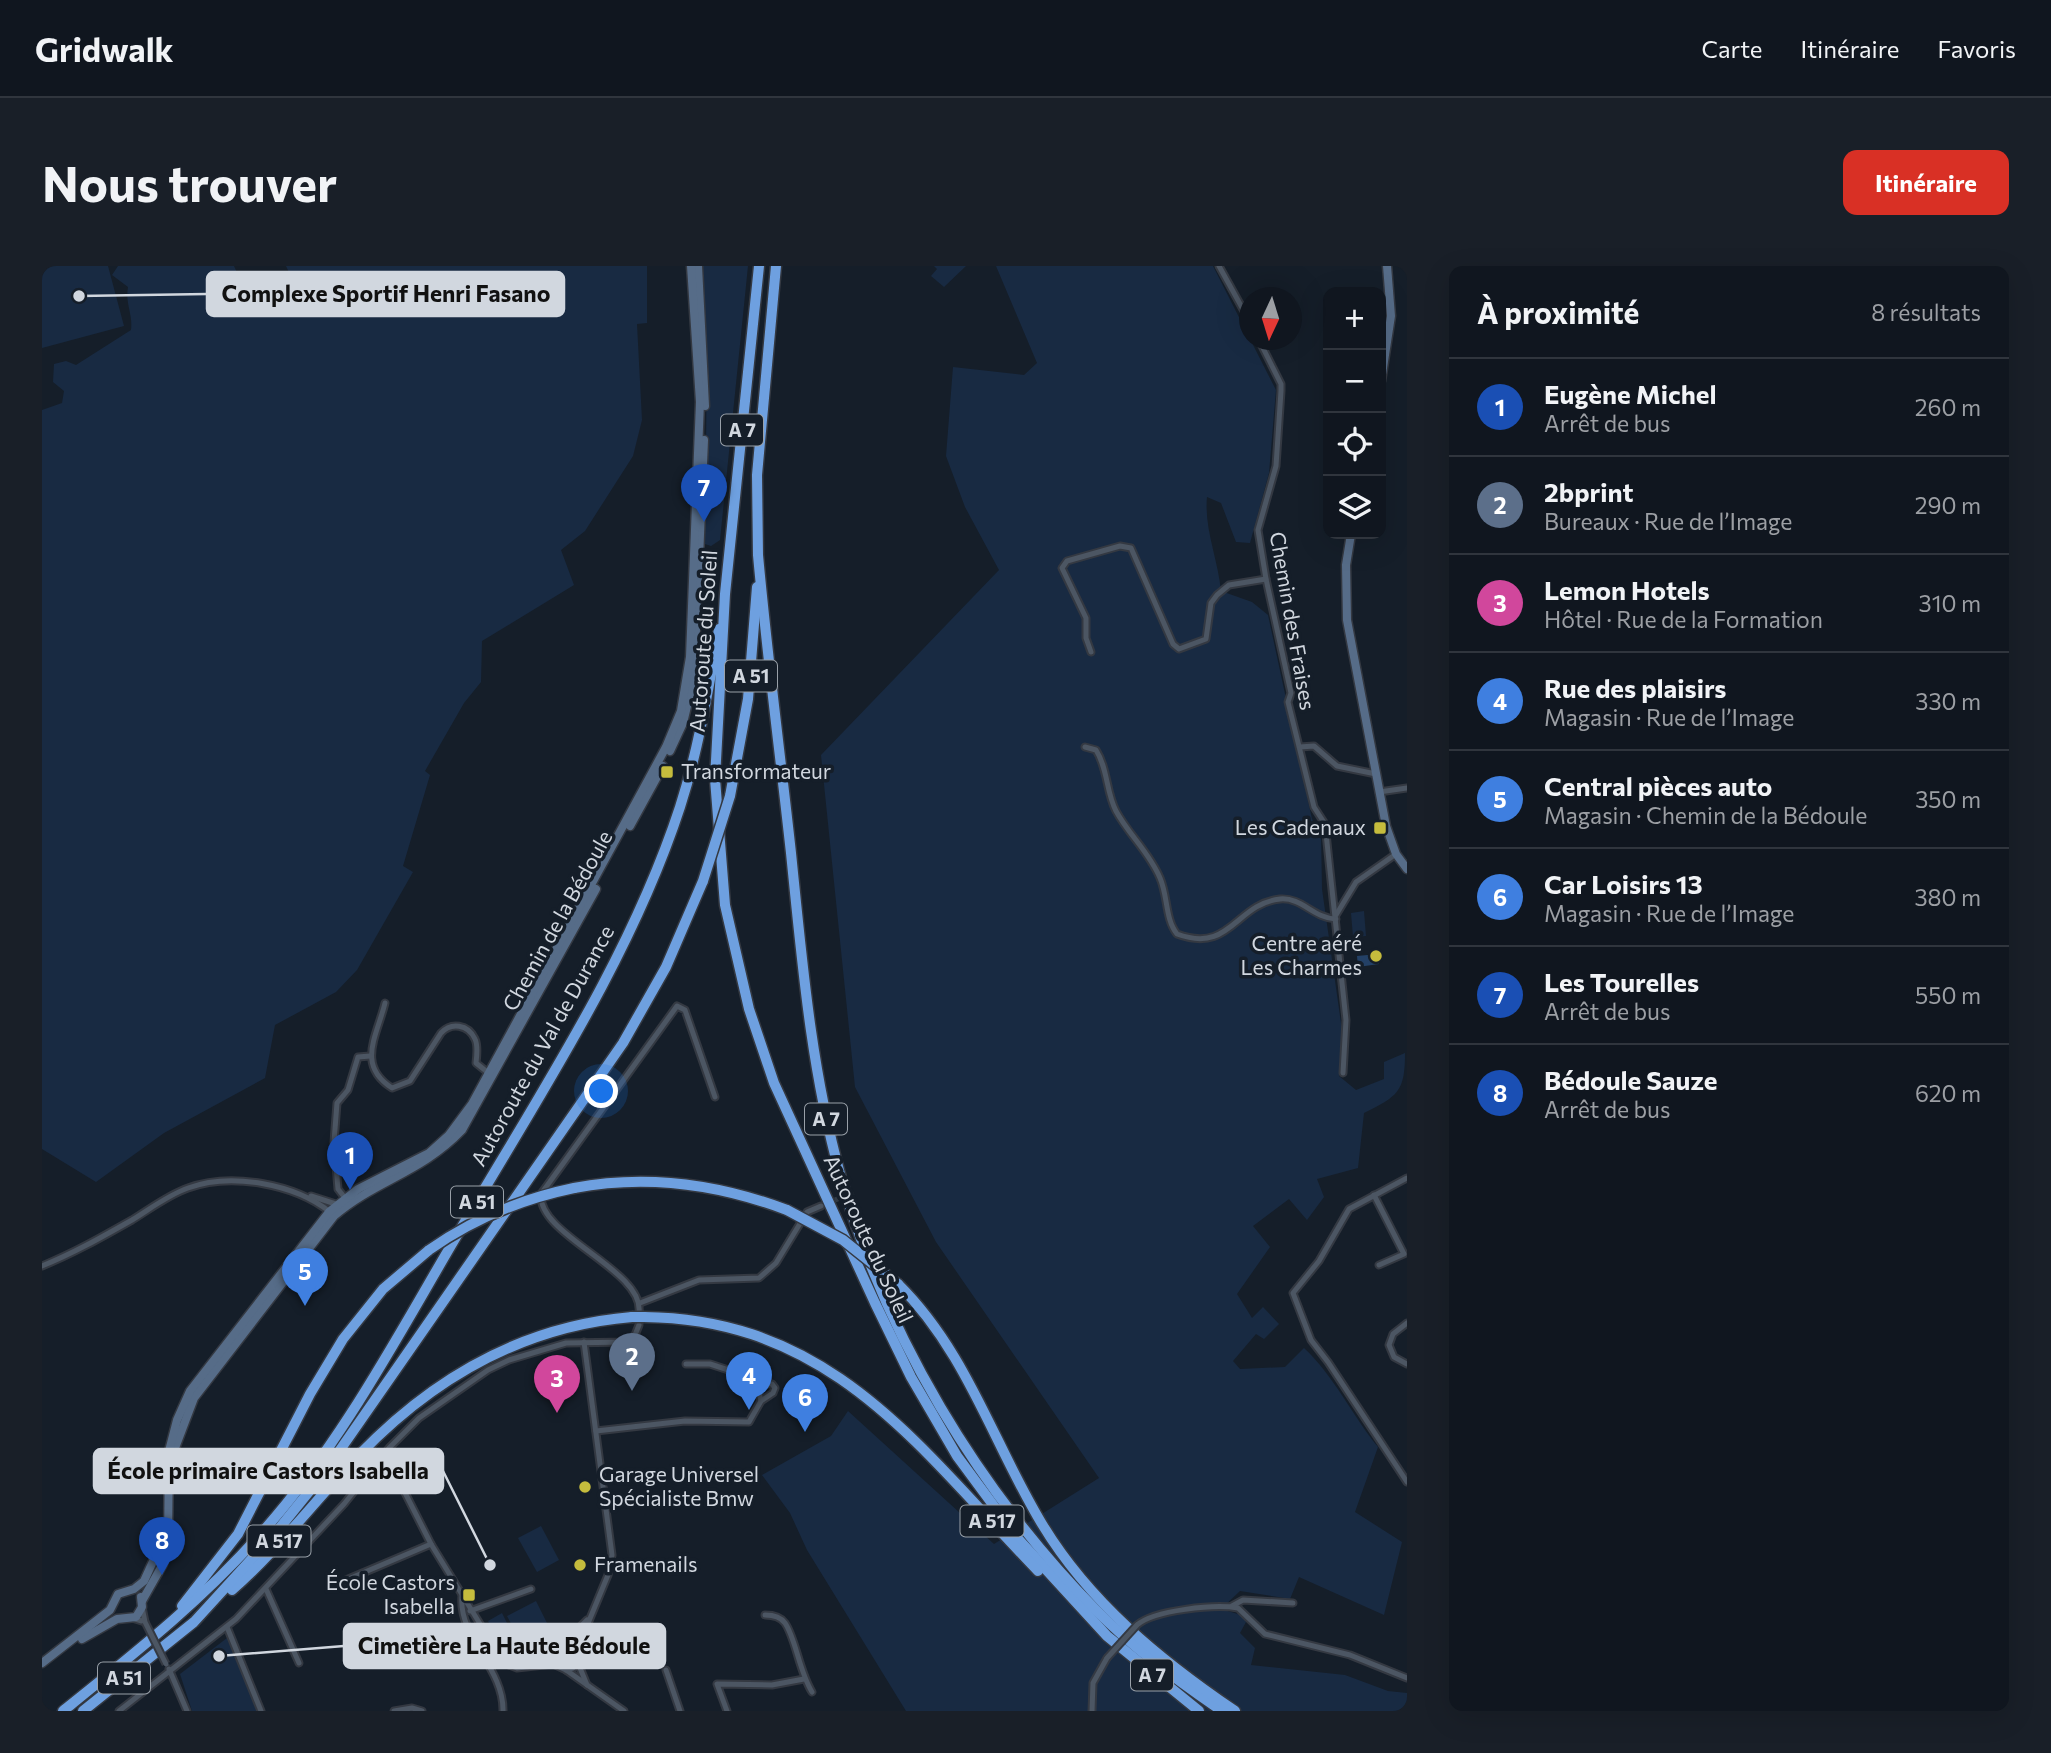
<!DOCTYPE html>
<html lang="fr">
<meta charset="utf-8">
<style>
:root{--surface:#10161f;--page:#191f28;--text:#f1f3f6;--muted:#9c9fa4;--line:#30353d;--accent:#d93025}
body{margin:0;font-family:Commissioner,sans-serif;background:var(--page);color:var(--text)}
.controls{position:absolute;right:21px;top:21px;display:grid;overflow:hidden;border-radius:14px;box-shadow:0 7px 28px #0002}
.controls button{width:63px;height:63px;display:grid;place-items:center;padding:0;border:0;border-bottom:2px solid var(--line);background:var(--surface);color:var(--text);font:35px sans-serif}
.compass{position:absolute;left:1197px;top:21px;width:63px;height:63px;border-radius:50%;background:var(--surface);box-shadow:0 7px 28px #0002;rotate:184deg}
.you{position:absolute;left:560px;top:826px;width:24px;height:24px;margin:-18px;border:5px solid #fff;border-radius:50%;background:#1a73e8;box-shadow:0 0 0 10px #1a73e833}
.badge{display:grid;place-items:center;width:46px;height:46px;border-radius:50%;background:var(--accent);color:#fff;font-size:23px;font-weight:700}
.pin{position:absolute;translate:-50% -58px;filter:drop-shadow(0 2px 4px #0008)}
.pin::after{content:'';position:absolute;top:37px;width:24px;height:21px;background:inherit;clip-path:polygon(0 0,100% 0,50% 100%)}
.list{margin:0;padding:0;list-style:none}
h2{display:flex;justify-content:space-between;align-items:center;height:91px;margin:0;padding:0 28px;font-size:30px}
h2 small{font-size:23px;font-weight:400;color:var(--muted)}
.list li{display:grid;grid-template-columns:46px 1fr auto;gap:21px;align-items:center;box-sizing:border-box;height:98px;padding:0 28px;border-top:2px solid var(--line)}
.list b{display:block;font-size:26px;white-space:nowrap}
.list p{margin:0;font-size:23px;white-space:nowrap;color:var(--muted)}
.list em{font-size:23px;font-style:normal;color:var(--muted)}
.icon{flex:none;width:38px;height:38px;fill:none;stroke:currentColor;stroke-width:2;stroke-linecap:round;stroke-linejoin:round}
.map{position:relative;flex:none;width:1365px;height:1445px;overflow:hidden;border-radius:14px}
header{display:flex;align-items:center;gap:42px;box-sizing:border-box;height:98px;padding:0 35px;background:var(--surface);border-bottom:2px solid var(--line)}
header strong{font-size:33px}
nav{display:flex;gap:38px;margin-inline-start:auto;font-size:24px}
.intro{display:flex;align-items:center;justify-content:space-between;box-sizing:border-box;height:168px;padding:0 42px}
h1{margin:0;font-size:49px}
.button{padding:18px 32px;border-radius:14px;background:var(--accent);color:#fff;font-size:24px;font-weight:700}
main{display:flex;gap:42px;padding:0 42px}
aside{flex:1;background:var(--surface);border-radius:14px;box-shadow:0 7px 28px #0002}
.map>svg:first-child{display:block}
.green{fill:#182a42}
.water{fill:#234065}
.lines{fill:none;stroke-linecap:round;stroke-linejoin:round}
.street-tunnel{stroke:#313a44;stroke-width:5;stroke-dasharray:5 2.5;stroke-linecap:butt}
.street-casing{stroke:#343942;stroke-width:9}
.secondary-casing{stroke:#343942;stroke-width:11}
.highway-casing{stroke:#343942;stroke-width:13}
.street{stroke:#4c5663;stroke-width:5}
.secondary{stroke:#566c88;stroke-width:8}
.highway{stroke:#6ea0e0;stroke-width:10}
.street-bridge-casing{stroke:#343942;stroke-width:9;stroke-linecap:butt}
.highway-bridge-casing{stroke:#343942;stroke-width:13;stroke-linecap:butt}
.street-bridge{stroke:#4c5663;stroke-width:5}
.highway-bridge{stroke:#6ea0e0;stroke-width:10}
.poi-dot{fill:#c5bc3d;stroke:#151e29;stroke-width:2.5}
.labels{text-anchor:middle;stroke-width:7;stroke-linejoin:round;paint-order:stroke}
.shield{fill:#151e29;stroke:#99a0a8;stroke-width:2}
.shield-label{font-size:19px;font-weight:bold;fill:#d1d7df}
.street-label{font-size:21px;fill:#d1d7df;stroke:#151e29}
.poi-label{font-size:21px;fill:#d1d7df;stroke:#151e29;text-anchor:start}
.leader{fill:none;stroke:#d1d7df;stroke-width:2.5}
.callout-dot{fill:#d1d7df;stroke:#151e29;stroke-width:2.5}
.callout{fill:#d1d7df;stroke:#d1d7df;stroke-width:2.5}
.callout-label{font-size:23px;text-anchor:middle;font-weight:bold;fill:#111}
</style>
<header>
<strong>Gridwalk</strong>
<nav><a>Carte</a><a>Itinéraire</a><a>Favoris</a></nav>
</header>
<div class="intro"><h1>Nous trouver</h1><a class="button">Itinéraire</a></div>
<main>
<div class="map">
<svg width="1365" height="1445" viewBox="0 0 1365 1445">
<rect width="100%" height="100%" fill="#151e29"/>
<g class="green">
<path d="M0,0H66L82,60L0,82Z"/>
<path d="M76,0H192L207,33L257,28L244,0H605V57L595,58L600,154L591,190L543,265L519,284L532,319L440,375L439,416L422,437L383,505L388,509L361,600L371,606L315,704L294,726L233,759L223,812L122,867L54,916L0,883V144L20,137L22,125L11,116L12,98L24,95L34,99L89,64C91,48 83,38 86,21L70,9Z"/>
<path d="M661,0H706L678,274L669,280L663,278L665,83Z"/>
<path d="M892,0H924L902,21L889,10L895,3Z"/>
<path d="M954,0H1171L1234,124L1227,207L1208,277L1194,276L1179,237L1165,231C1162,263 1176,293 1179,325L1210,336L1226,349L1270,553L1279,567L1280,623L1300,764L1297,810L1314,824L1342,813V796L1363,787C1363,826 1356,830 1322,847L1316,902L1275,913L1282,931L1265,954L1247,933L1211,960L1228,981L1195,1028L1210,1052L1221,1041L1237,1058L1222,1073L1214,1068L1191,1095L1198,1103L1243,1101L1262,1082C1292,1110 1310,1149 1336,1181L1313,1246L1360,1276L1342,1349L1257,1311L1248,1333L1198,1325L1179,1343L1199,1349L1204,1356L1198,1367L1213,1382L1209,1399L1303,1409L1346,1425L1365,1427V1445H864L765,1284L748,1247L720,1209L789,1170L806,1145L952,1278L1057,1212L894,976L813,821L779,489L957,304L923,241L904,190L911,101L982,109L995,97Z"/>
<path d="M1322,645L1324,670L1311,671L1309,647Z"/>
<path d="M499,1260L517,1294L495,1306L476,1272Z"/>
<path d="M494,1335L510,1367L482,1382L465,1350Z"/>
<path d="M460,1347L471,1369L457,1376L446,1355Z"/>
<path d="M185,1372L216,1445H150L138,1408Z"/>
</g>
<path class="water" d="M1336,688L1337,698L1316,701L1315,690Z"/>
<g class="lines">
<path class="street-tunnel" d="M786,937L812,926"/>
<g class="street-casing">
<g id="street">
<path d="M1177,0L1208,56"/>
<path d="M1217,74L1239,118V125L1234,200L1216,264L1224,313L1249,427L1246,436L1272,541L1283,558L1304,754L1301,807"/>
<path d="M1049,386L1044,372V352L1020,302L1025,295L1078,280L1089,282L1131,378L1137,383L1164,373L1169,337L1175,329L1187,319L1224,313"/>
<path d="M1043,481L1054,484C1066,503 1064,526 1074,545C1087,569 1107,586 1118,612C1126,630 1123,653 1135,668C1189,688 1193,638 1238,633C1260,631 1271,652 1294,653"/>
<path d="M1258,481L1272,480L1295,500L1334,508"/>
<path d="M1337,526L1365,522"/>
<path d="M1294,649L1314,616L1354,588"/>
<path d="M343,737C335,770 314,799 350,822L368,815L399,767C409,756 426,758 433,773C436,779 435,789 434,797L449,809"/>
<path d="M1365,912L1307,943L1277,995L1251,1027L1269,1074L1286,1096L1365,1216"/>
<path d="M1332,929L1362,988L1337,999"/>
<path d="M269,930L297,939"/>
<path d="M303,932L296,923L292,876L295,837L306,824L316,791L328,790"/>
<path d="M0,1000C32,987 60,971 90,954C108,943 126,929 146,922C189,906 253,918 288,946"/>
<path d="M598,1037L657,1014L717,1012L734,997L765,946L779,940"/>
<path d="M597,1046C602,1004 495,969 499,928L635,740L643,744L673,831"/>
<path d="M1365,1057L1351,1068L1347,1079L1352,1091L1365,1098"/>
<path d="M717,1117L730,1118L733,1122L731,1127L719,1135"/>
<path d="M554,1165L643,1155L707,1156L719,1135L714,1113L668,1098H644"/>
<path d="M337,1196L353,1207L389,1278L462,1397L475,1402L511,1398"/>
<path d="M304,1314L389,1278"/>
<path d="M224,1323L257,1397"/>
<path d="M420,1330C416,1371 462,1402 461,1445"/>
<path d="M1190,1340L1201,1334L1251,1337"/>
<path d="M428,1345L489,1323"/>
<path d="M723,1349C730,1349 738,1350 743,1357C754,1373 757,1405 770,1426"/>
<path d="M90,1352L103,1356L100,1341"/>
<path d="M1095,1359C1112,1344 1173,1338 1196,1342L1223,1368L1308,1389L1365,1412"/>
<path d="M185,1361L219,1445"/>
<path d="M527,1372L545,1354"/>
<path d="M537,1379L566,1309L570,1289L542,1076"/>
<path d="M508,1384L511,1398L524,1404L582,1445"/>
<path d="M536,1397L545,1419"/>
<path d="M481,1400C499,1393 511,1372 527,1372L537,1379L539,1392L531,1402L524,1404"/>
<path d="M127,1403L145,1445"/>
<path d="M624,1404L638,1445"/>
<path d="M77,1445L194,1353L302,1238L347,1182L377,1152L446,1104L467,1094L524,1077L585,1076L593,1069L597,1059"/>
<path d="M352,1445L370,1442L380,1445"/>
<path d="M685,1445L675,1418L730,1419L762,1413"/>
<path d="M1050,1445L1051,1417L1065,1392"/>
</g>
</g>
<g class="secondary-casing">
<g id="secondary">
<path d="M656,0L663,140"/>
<path d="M1339,115L1349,50L1345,0"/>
<path d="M1309,268L1304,299L1305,354L1344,560L1354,588L1365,603"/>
<path d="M628,485L641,457L652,411L662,174"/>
<path d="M588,560L621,500"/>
<path d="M133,1182L152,1132L292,950C334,914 379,907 420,864L554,623"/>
<path d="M100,1335L121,1298L126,1278L127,1185L135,1154L148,1125L287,946L316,923L387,887L407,869L430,838L624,481L639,445L648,391L658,136L649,0"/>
<path d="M40,1373L75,1353L94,1351L100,1341L99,1331"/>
<path d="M0,1397L68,1344L76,1328L92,1323L102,1315L124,1267"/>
</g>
</g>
<g class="highway-casing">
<g id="highway">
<path d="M717,0L683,328L673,513L683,639L707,743L732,817L833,1037L869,1111L915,1190L977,1274L1065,1370L1157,1445"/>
<path d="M734,0L715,209L716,289C725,388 738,487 749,587C760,695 769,803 798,908C843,1069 936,1224 1053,1343C1091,1382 1135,1414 1180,1445"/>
<path d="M688,530L706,433L715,321"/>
<path d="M532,922C605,908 676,918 745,944"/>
<path d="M856,1018C925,1086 951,1177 1000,1258C1047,1336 1118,1394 1193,1445"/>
<path d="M602,1051C791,1053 878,1183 996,1305"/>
<path d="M190,1324C236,1284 274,1233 317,1189C392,1111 482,1060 590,1051"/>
<path d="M140,1340L196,1268L268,1128L301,1073L341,1023L387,984"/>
<path d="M21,1445C92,1388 163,1332 223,1263C300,1176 355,1071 414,971C495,832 588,694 638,541C657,482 666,424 677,363"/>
<path d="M41,1445L152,1356L236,1264L282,1207L581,777L624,701L661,615"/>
</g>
</g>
<use href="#street" class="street"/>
<use href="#secondary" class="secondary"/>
<use href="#highway" class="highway"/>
<g class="street-bridge-casing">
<g id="street-bridge">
<path d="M103,1356L124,1398"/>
<path d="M1065,1392L1095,1359"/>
</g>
</g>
<g class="highway-bridge-casing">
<g id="highway-bridge">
<path d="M661,615L688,530"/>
<path d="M745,944L801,974L856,1018"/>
<path d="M387,984C431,953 479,933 532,922"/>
<path d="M590,1051H602"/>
</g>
</g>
<use href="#street-bridge" class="street-bridge"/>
<use href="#highway-bridge" class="highway-bridge"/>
</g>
<g class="poi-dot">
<rect x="618" y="499" width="14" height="14" rx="3.5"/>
<rect x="1331" y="555" width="14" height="14" rx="3.5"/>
<circle cx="1334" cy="690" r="7"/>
<circle cx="543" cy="1221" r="7"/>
<circle cx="538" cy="1299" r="7"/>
<rect x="420" y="1322" width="14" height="14" rx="3.5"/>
</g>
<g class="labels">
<g class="shield">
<rect x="679" y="148.5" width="42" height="31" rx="5"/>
<rect x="683" y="394.5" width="52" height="31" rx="5"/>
<rect x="763" y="837.5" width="42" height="31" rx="5"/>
<rect x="409" y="920.5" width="52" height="31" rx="5"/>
<rect x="918.5" y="1239.5" width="63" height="31" rx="5"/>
<rect x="205.5" y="1259.5" width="63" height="31" rx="5"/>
<rect x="1089" y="1393.5" width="42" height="31" rx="5"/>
<rect x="56" y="1396.5" width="52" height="31" rx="5"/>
</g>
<g class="shield-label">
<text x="700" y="171">A 7</text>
<text x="709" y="417">A 51</text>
<text x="784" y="860">A 7</text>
<text x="435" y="943">A 51</text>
<text x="950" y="1262">A 517</text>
<text x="237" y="1282">A 517</text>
<text x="1110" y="1416">A 7</text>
<text x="82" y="1419">A 51</text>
</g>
<g class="street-label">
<text transform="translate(1250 355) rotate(80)" y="7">Chemin des Fraises</text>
<text transform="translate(662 375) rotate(-86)" y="7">Autoroute du Soleil</text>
<text transform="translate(516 655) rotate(-61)" y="7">Chemin de la Bédoule</text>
<text transform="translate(501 780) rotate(-61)" y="7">Autoroute du Val de Durance</text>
<text transform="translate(826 973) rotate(65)" y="7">Autoroute du Soleil</text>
</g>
<g class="poi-label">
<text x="639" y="513">Transformateur</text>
<text x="1324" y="569" text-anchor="end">Les Cadenaux</text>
<text x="1320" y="685" text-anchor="end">Centre aéré<tspan x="1320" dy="24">Les Charmes</tspan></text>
<text x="557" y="1216">Garage Universel<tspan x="557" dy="24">Spécialiste Bmw</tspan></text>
<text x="552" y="1306">Framenails</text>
<text x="413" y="1324" text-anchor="end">École Castors<tspan x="413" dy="24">Isabella</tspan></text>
</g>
</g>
<path class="leader" d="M37 30L165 28M448 1299L401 1205M177 1390L302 1380"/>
<g class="callout-dot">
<circle cx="37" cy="30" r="7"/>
<circle cx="448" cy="1299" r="7"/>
<circle cx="177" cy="1390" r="7"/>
</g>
<g class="callout">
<rect x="165" y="6" width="357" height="44" rx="7"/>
<rect x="52" y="1183" width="349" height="44" rx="7"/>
<rect x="302" y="1358" width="321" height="44" rx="7"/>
</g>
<g class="callout-label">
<text x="344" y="36">Complexe Sportif Henri Fasano</text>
<text x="226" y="1213">École primaire Castors Isabella</text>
<text x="462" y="1388">Cimetière La Haute Bédoule</text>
</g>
</svg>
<div class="controls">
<button>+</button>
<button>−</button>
<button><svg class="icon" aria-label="locate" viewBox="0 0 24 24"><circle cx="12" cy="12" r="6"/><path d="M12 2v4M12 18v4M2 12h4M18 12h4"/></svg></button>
<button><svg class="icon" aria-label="layers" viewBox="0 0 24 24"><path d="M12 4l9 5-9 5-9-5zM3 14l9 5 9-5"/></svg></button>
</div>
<svg class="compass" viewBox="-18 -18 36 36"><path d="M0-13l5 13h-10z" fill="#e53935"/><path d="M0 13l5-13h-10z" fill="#9c9fa4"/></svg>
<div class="you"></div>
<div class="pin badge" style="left:308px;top:924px;background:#1a4fb4">1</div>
<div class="pin badge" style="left:590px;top:1125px;background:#5c6f8a">2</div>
<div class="pin badge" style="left:515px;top:1147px;background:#d1479c">3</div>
<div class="pin badge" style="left:707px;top:1144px;background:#3f7fe0">4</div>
<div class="pin badge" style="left:263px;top:1040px;background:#3f7fe0">5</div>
<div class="pin badge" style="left:763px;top:1166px;background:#3f7fe0">6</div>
<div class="pin badge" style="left:662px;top:256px;background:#1a4fb4">7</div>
<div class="pin badge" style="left:120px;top:1309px;background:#1a4fb4">8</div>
</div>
<aside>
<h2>À proximité<small>8 résultats</small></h2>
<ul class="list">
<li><span class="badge" style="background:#1a4fb4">1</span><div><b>Eugène Michel</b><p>Arrêt de bus</p></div><em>260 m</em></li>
<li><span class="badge" style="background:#5c6f8a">2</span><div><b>2bprint</b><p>Bureaux · Rue de l’Image</p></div><em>290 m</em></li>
<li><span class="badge" style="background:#d1479c">3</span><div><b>Lemon Hotels</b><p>Hôtel · Rue de la Formation</p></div><em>310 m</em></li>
<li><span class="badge" style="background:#3f7fe0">4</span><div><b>Rue des plaisirs</b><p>Magasin · Rue de l’Image</p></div><em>330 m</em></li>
<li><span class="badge" style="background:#3f7fe0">5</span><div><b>Central pièces auto</b><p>Magasin · Chemin de la Bédoule</p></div><em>350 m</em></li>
<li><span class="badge" style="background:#3f7fe0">6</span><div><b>Car Loisirs 13</b><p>Magasin · Rue de l’Image</p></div><em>380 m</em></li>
<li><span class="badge" style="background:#1a4fb4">7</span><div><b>Les Tourelles</b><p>Arrêt de bus</p></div><em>550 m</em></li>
<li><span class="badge" style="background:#1a4fb4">8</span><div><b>Bédoule Sauze</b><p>Arrêt de bus</p></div><em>620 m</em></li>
</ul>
</aside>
</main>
